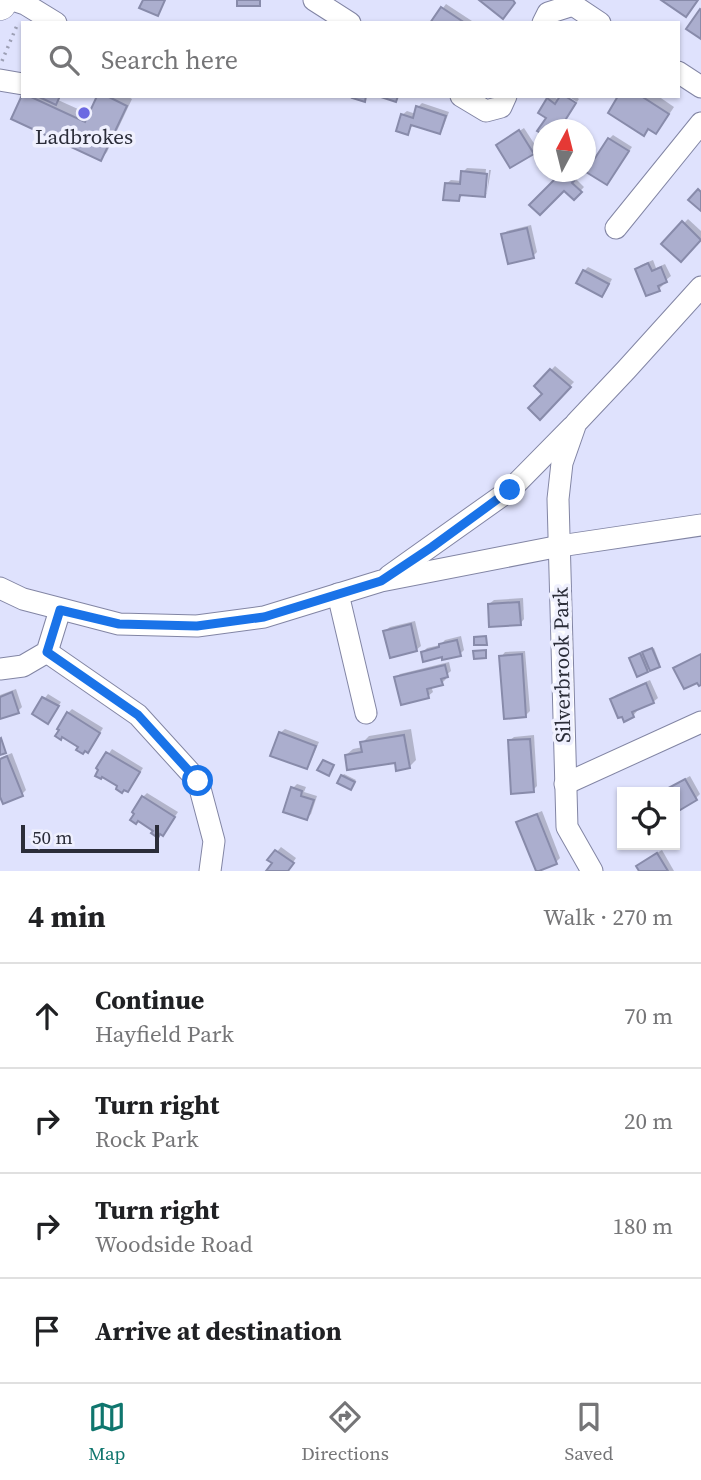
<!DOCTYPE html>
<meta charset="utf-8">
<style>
:root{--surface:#fff;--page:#f2f2f2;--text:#202124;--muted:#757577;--line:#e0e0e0;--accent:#0f766e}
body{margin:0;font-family:"Source Serif 4",serif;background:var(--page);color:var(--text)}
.controls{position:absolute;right:21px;bottom:21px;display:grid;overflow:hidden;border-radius:0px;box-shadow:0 2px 5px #0004}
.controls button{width:63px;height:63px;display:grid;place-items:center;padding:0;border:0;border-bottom:2px solid var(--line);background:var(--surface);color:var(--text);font:35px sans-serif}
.compass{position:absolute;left:533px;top:119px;width:63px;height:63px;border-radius:50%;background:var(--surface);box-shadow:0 2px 5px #0004;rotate:7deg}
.scale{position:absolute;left:21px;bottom:18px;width:138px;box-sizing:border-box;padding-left:7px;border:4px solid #2b2d39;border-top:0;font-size:19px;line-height:24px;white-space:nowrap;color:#2b2d39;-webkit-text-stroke:5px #eff0fe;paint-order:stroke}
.stop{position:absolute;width:21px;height:21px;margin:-16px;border:5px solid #1a73e8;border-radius:50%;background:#fff}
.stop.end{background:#1a73e8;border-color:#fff;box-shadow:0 2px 7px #0008}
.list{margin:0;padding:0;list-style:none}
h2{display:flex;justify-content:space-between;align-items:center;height:91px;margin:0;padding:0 28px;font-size:30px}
h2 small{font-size:23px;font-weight:400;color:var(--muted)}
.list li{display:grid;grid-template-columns:46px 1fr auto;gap:21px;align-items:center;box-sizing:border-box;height:105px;padding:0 28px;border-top:2px solid var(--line)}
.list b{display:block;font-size:26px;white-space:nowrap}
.list p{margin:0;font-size:23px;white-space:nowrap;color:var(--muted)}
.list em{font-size:23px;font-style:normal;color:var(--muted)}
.icon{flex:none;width:38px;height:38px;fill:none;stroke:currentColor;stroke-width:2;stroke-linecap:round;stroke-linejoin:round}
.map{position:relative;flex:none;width:701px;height:871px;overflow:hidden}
.search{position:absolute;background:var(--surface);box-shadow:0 2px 5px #0004;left:21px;right:21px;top:21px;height:77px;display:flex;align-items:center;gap:18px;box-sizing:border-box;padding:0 24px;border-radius:0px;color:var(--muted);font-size:26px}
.sheet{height:511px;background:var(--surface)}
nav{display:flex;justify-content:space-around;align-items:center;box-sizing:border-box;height:98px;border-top:2px solid var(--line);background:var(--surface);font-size:19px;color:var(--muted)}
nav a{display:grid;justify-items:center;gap:4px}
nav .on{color:var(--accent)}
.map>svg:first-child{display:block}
.shadow{fill:#0003}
.building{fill:#abaece;stroke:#888baa;stroke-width:2}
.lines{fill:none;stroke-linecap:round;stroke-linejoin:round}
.minor-casing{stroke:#8285a4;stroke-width:23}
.highway-casing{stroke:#8285a4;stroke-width:33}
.path{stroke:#9c9fb4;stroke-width:3.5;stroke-dasharray:2 5;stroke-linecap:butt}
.minor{stroke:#fff;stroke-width:21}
.highway{stroke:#fff;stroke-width:32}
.route{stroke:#1a73e8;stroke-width:9}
.poi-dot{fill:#6b68e2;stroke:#eff0fe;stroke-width:2.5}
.labels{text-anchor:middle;stroke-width:7;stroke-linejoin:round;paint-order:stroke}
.poi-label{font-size:21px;fill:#2b2d39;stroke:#eff0fe}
.street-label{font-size:21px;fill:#2b2d39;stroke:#eff0fe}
</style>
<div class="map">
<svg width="701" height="871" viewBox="0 0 701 871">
<rect width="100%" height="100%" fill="#dfe2fd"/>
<g class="shadow">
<path d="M446,4L475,23H432Z"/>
<path d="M23,96H60L58,100L89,114L99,96H127L132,99L107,152L101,159Z"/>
<path d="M551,96L560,100L544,130L540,131L548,118V99Z"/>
<path d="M568,96H575L579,99L577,102Z"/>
<path d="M620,96H658L674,107L662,125L656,132L649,128L643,134Z"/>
<path d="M422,103L449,112L443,128L439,132L413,124L407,133L402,115L407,111L416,114L418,107Z"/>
<path d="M524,128L537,148L533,152L498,145Z"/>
<path d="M613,135L632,147L607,183L609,139Z"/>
<path d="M467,168L486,169L484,193H487L484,195L463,193L459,200L446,184L451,180L462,181L463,172Z"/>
<path d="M489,170H491L487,193Z"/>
<path d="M565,172H573L577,176L575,178L584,187L574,198L564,188L531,205Z"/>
<path d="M688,219L701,231V238L681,260L664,244Z"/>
<path d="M531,225L537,252L533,256L503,235L507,231Z"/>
<path d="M653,260L656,268L665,264L671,276L662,283L663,285L659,289L637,269L641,265Z"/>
<path d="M588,267L612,279L606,291L602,295L584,271Z"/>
<path d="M555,366L574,382L540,417L544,394L536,386Z"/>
<path d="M523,598L524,619L520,624L489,604L494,600Z"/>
<path d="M415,621L421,646L416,650L385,631L390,627Z"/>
<path d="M461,636L464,650L460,654L443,655L423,652L427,648L440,645L445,640Z"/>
<path d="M654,648L660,664L650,667L647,671L632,657L642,653L643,654Z"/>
<path d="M525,651L530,711L525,716L501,657L505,652Z"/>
<path d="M449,662L451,671L445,676L446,679L442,683L431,686L433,692L428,696L396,678L400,674Z"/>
<path d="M650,680L658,698L653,702L636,709L637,711L633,716L612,699L616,695Z"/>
<path d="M16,689L22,707L18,711L0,714V695Z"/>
<path d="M48,694L61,702L48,722L34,713Z"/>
<path d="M72,709L103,728L92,746H80L68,713Z"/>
<path d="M285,729L319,742L310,763L306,767L280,733Z"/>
<path d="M411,729L416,760L409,767L396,761L346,755L353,749L363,747L362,743L369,736Z"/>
<path d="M534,735L537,786L533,790L509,741L514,737Z"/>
<path d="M112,749L143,768L131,786H120L99,768Z"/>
<path d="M12,753L26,790L22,794L0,793V758Z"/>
<path d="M344,774L356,780L352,786L342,776Z"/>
<path d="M690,776L700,794L696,798L675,810V792H661Z"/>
<path d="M297,784L306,787L304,792L317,796L311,814L307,818L293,788Z"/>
<path d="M147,793L178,812L163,834L138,819L143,797Z"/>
<path d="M542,811L560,858L556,862L518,823L523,819Z"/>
<path d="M281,847L296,858L287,871L270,860Z"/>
<path d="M662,850L674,871H641L642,862Z"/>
</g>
<g class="building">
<path d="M143,0H165L158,16L139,8Z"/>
<rect x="237" y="0" width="23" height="6"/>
<path d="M479,0H513L515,3L503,19Z"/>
<path d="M661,0H698L686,17Z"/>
<path d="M441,7L465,23H430Z"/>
<path d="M700,9L701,10V39L686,29Z"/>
<path d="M23,93V96H29L85,122L97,96H107L127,106L101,161L11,119Z"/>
<path d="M37,96H60L56,105Z"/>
<path d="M353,96H366L365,102L352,98Z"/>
<path d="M378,96H398L396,102Z"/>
<path d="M560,96H565L576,103L559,130H544V135L537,131L546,118L538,113L547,98L555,104Z"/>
<path d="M618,96H641L669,114L656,134L648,129L644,136L608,113Z"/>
<path d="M416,106L446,116L440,134L411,125L408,135L396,131L401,114L413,118Z"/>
<path d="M519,130L534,154L510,168L496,145Z"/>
<path d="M608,138L629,151L607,185L586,172Z"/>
<path d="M461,171L487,174L485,197L460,195L459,201L443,200L445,183L460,184Z"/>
<path d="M562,172H565L574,181L572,183L582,192L574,200L564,191L540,215L529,205Z"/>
<path d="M698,189L701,192V211L688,200Z"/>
<path d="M682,221L701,240L681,262L661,244Z"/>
<path d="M527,228L534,258L508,264L501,234Z"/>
<path d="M648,263L652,271L661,267L667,282L658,286L660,291L646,296L635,269Z"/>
<path d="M583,270L609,284L602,297L576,283Z"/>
<path d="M550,369L571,387L540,420L528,408L542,394L534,386Z"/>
<path d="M519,602L521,625L489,627L488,604Z"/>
<path d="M411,624L417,651L390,658L383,631Z"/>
<path d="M486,636L487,645H474V637Z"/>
<path d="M457,640L461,656L442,660V657L423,662L421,652L439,647V644Z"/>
<path d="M652,648L660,667L650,671L642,652Z"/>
<path d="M486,650V658L474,659L473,651Z"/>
<path d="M640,653L648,672L637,677L629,658Z"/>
<path d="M522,654L526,717L504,719L499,656Z"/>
<path d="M701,654V685L699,686L697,683L684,689L673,668Z"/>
<path d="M445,665L448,677L441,679L443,685L427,689L429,698L401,705L394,677Z"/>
<path d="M646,683L654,703L632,712L634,717L624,722L622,717L618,718L610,699Z"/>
<path d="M12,692L19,713L0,719V697Z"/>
<path d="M42,697L59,706L48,724L32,714Z"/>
<path d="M67,712L100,733L88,753L85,751L83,754L76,750L78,747L62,737L61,740L55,736L59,730L57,729Z"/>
<path d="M279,732L316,746L307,769L270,756Z"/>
<path d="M404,735L410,768L396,771L395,763L347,770L345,755L362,752L360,742Z"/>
<path d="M1,738L6,753L0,755V739Z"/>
<path d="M530,739L534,792L511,794L508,740Z"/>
<path d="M106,752L140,772L128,792L124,790L122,793L116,789L117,786L102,777L101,779L95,776L98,770L96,768Z"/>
<path d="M7,756L23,796L3,804L0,797V759Z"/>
<path d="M323,760L334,765L329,776L317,770Z"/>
<path d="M341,775L355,782L351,790L337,783Z"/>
<path d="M685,779L697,800L675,813V792H661Z"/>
<path d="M291,787L302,791L301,796L314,800L307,820L283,812Z"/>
<path d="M142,796L175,817L163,836L160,834L158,838L151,833L153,831L138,821L136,824L130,820L134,814L132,812Z"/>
<path d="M537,814L557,864L539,871H536L516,822Z"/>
<path d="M275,850L294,863L288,871H266L272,863L267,860Z"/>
<path d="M657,853L668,871H639L636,866Z"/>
</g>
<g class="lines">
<g class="minor-casing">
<g id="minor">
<path d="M13,0L25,4L56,23"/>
<path d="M314,0L350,23"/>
<path d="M543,23L548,13L573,5L600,23"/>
<path d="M678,72L701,87"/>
<path d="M0,80L23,84"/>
<path d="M461,96L486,111L501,107L506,96"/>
<path d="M616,228L701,123"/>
<path d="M389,576L510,490L572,427"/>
<path d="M0,588L23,599L119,624L197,626L264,617L381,581L560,546L701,525"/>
<path d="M338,594L366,713"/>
<path d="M47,652L138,715L198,781L214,841L210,871"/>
<path d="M0,669L23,666L47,652L60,610"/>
<path d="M565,784L701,722"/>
<path d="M592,871L567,827L558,499L562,463L576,423L626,370L701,287"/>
</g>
</g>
<g class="highway-casing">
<path id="highway" d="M0,4L2,0"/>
</g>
<path class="path" d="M2,61L18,23"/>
<use href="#minor" class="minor"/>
<use href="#highway" class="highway"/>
</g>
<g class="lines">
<path class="route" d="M198,781L138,715L47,652L60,610L119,624L197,626L264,617L381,581L432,547L510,490"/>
</g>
<circle class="poi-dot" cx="84" cy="113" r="7"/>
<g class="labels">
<g class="poi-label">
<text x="84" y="144">Ladbrokes</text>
</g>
<g class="street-label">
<text transform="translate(562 665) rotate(-91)" y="7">Silverbrook Park</text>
</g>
</g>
</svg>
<div class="controls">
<button><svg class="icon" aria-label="locate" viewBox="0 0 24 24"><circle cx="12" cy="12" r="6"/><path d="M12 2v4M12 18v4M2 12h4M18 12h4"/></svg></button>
</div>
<svg class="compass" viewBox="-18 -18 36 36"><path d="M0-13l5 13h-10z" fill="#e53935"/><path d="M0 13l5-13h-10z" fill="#757577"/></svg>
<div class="scale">50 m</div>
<div class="stop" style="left:198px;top:781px"></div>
<div class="stop end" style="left:510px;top:490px"></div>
<div class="search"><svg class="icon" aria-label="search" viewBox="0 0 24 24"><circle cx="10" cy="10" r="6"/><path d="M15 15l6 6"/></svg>Search here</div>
</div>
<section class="sheet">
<h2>4 min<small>Walk · 270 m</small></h2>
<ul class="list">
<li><svg class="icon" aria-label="ahead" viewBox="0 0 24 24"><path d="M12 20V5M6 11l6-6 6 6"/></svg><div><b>Continue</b><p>Hayfield Park</p></div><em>70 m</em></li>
<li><svg class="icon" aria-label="right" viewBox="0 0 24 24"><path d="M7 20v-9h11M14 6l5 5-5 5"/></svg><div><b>Turn right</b><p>Rock Park</p></div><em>20 m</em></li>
<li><svg class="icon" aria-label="right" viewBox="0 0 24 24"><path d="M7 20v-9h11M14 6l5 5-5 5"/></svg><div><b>Turn right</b><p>Woodside Road</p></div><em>180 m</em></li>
<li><svg class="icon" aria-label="arrive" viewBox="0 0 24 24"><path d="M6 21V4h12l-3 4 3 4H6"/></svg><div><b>Arrive at destination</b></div></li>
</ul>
</section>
<nav>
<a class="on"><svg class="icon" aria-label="map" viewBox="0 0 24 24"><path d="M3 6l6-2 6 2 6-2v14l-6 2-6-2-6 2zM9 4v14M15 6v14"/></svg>Map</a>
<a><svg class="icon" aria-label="directions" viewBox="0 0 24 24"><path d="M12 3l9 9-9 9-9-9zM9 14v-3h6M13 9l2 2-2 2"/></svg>Directions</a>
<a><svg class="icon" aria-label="saved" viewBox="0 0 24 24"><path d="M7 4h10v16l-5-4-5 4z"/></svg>Saved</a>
</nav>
